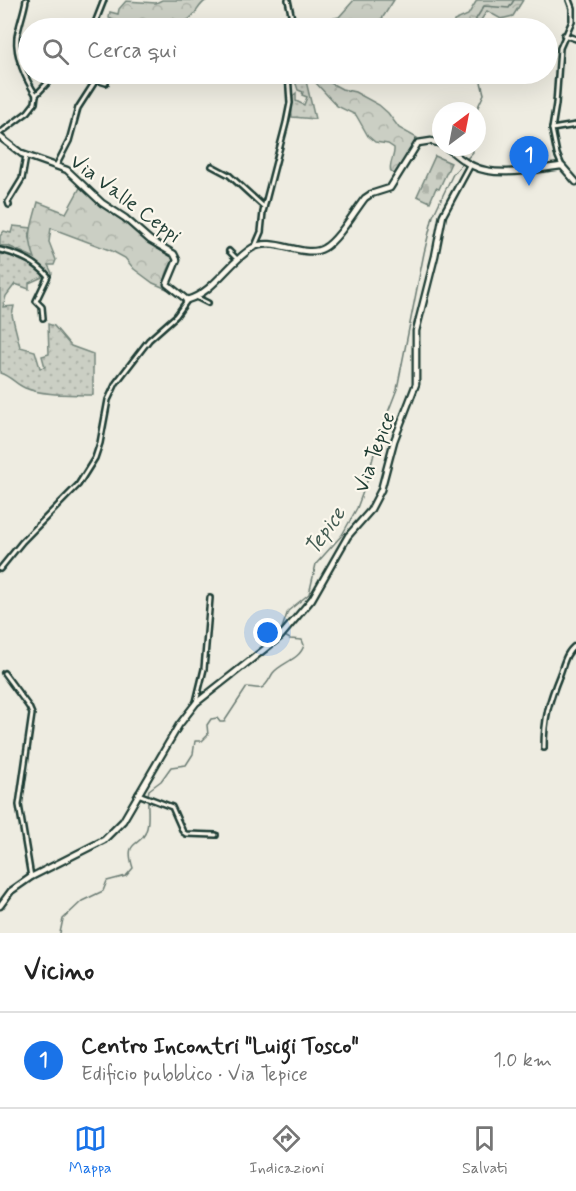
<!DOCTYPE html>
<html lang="it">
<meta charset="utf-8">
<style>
:root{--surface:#fff;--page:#f2f2f2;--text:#222;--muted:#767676;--line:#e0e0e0;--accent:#1a73e8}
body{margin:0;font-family:Mynerve,sans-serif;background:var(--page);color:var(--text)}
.compass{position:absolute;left:432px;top:102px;width:54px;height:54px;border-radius:50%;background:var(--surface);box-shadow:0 6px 24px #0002;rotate:32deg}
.you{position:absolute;left:268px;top:633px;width:21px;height:21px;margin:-15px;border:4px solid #fff;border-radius:50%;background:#1a73e8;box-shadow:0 0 0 9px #1a73e833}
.badge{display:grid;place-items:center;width:39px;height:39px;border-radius:50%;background:var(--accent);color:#fff;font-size:20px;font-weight:700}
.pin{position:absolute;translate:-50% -50px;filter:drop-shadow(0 2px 3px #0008)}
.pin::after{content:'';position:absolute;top:32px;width:21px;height:18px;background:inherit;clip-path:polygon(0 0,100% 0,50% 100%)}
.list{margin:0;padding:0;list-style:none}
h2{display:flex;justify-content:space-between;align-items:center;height:78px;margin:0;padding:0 24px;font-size:26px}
h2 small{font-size:20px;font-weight:400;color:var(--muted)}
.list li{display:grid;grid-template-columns:39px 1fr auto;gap:18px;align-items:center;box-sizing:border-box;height:96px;padding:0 24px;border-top:2px solid var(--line)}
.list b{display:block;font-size:22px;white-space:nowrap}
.list p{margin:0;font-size:20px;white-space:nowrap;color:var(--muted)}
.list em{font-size:20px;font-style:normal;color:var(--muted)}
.icon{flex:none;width:33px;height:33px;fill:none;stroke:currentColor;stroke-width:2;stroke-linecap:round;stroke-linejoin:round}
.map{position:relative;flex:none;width:576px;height:933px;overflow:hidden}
.search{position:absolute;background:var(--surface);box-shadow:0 6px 24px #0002;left:18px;right:18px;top:18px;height:66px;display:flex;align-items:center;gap:15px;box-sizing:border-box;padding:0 21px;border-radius:33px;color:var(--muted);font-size:22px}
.sheet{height:174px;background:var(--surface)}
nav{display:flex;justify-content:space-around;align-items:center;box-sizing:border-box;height:84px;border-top:2px solid var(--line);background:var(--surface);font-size:16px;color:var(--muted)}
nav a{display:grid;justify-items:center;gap:3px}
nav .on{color:var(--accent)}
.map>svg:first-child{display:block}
.grass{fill:url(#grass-dots);stroke:#75867c;stroke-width:1.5}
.forest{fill:url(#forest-crowns);stroke:#75867c;stroke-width:1.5}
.cemetery{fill:url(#cemetery-stones);stroke:#75867c;stroke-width:1.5}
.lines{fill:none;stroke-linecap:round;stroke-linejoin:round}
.stream{stroke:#6c7d74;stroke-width:1.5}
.street-casing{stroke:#1f3d34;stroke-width:8}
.secondary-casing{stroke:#1f3d34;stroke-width:9}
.street{stroke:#fbf7ec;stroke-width:3}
.secondary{stroke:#fbf7ec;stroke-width:4.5}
.labels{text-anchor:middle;stroke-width:4.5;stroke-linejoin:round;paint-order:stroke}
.street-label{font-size:21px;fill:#1f3d34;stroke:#fbf7ec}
.water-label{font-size:22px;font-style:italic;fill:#455d54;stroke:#fbf7ec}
</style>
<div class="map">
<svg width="576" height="933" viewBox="0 0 576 933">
<defs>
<pattern id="grass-dots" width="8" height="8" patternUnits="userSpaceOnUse" patternTransform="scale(1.5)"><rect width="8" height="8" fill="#cbcfc4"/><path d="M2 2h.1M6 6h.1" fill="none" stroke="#aeb3a9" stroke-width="1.8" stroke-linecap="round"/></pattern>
<pattern id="forest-crowns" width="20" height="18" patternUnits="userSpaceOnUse" patternTransform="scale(1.5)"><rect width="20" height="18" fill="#cbcfc4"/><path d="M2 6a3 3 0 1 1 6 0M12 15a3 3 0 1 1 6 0" fill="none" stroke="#aeb3a9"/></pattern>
<pattern id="cemetery-stones" width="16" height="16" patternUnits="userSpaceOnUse" patternTransform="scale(1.5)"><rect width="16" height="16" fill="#cbcfc4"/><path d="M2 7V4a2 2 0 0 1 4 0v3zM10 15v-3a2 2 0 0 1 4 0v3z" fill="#aeb3a9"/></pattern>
</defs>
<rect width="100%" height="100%" fill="#eeece1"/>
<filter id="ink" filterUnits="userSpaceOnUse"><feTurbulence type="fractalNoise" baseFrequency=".0167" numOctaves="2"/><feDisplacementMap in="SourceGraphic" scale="12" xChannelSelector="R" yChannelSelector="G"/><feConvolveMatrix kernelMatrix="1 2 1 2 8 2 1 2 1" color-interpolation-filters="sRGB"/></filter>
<g filter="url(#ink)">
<g class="grass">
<path d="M295,81H306L315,119L292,117L291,98L296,93V101L304,105L307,97L302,95L303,92L298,90Z"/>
<path d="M13,226L32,228L29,235L36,259L8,246H0V236L4,231L11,233Z"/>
<path d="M3,253L39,268L45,276L29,283V289L15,284L6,296L3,307L14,306L12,315L20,347L35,351L40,368L45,367L42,356L49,354L48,324L54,326L71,346L93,354V395C71,394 45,396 25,388C15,384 12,377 0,373V254Z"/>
</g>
<g class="forest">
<path d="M162,0H207C197,5 197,16 186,21C178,25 166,24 157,28L149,22L127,28H113L116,22L109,18L110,12L118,14L119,9L126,1L156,3Z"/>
<path d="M354,0H394L376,28H309V24L339,17Z"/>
<path d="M477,0H523L513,16L501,19L487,11L481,20V28H453L454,21L468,15Z"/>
<path d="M303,74H314L342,89L355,92L379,105L388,113L399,128L417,138L396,175L391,172C388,164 395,157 394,148L388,144L375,142L368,136L356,115L337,106L316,83Z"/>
<path d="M81,186L142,236L174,258C169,268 162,278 167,289L153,283L134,269L125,258L112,251L51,228L49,242L56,260L54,265H48L52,273L50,277C37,262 20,253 0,249V246H8L35,258C26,235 32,226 38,202L66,213Z"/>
</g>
<path class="cemetery" d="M435,156L451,163L439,189L436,188L430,202L417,196Z"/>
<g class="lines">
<g class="stream">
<path d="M475,28L476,19L484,6L509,8L514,0"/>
<path d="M476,111L484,94L479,74"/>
<path d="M281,631L288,611L309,594L316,564L342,535L357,508L367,481L378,438L397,389L424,253L433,216L453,174L473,152L472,147"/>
<path d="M60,933L63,919L82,901L103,891L107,881L126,876L133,868C123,837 142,849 147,828C150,815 146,802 149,790L161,781L171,767L186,765L193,754L195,741H202L208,735L207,725L211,719L217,718L220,722H224L247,687C251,687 256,689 261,688C267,686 269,679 273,673C282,662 300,660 304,645L302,640L290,639L283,635"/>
</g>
<g class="street-casing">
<g id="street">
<path d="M26,0C24,12 19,25 17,37C15,56 26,80 36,95"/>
<path d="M288,0L294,28"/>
<path d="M93,28L104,0"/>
<path d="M564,35L576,39"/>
<path d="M552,129L576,125"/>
<path d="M0,133L28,112L35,103L36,95L56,74"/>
<path d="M56,166L69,141L78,108L96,80L106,83"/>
<path d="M212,166L229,175L264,207"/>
<path d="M562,166L557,154L552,129L556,104L560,48L572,21V8L569,0"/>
<path d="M9,205L8,202L22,179L26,156"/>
<path d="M255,246L261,232L263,212L286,123L290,103L288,74"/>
<path d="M0,250C18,254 36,262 48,276L36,301L42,307L43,318"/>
<path d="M229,251L237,259"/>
<path d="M196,297L208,303"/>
<path d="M0,569L22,542L78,485L95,458L100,443L108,400L116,383L149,340L176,316L186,302L185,300"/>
<path d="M4,673L29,707L32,714L19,805L31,877"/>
<path d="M196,702L204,669L210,598"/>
<path d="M544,748C544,718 549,701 560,674C564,663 566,652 576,645"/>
<path d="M138,794L172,807L183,832L186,834L216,835"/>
</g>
</g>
<g class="secondary-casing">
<g id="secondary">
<path d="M0,137L22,154L67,170L102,203L125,218L150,240L174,254L177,260L167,284L187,300C214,292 228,263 252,248C273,235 305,260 324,248C338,240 354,212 365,198L371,194L390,188L418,143L431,141L441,144"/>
<path d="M446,147C454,153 463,162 473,166C496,178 536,169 562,166L576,182"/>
<path d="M0,906L11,891L31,877L104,840L123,821L179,725L196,703L280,637L312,599L348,536L370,511L381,490L394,441L416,384V331L435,256L443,215L470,165"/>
</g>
</g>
<use href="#street" class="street"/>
<use href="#secondary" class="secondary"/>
</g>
</g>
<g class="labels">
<g class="street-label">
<text transform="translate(126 198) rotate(37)" y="7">Via Valle Ceppi</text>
<text transform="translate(374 452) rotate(-70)" y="7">Via Tepice</text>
</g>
<g class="water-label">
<text transform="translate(324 530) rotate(-55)" y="8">Tepice</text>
</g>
</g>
</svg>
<svg class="compass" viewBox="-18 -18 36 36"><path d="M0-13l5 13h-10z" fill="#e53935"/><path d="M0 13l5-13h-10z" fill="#767676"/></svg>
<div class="you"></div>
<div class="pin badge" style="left:529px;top:186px">1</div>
<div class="search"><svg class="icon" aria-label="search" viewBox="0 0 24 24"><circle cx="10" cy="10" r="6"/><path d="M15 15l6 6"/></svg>Cerca qui</div>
</div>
<section class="sheet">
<h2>Vicino<small></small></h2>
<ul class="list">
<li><span class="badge">1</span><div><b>Centro Incontri &quot;Luigi Tosco&quot;</b><p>Edificio pubblico · Via Tepice</p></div><em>1.0 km</em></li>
</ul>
</section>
<nav>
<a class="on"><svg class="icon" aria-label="map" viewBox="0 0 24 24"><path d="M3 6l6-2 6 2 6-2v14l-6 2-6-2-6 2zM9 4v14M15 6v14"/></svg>Mappa</a>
<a><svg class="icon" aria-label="directions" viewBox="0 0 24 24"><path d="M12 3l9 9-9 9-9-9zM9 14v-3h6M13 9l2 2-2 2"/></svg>Indicazioni</a>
<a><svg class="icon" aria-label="saved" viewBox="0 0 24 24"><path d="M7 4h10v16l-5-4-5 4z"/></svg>Salvati</a>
</nav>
